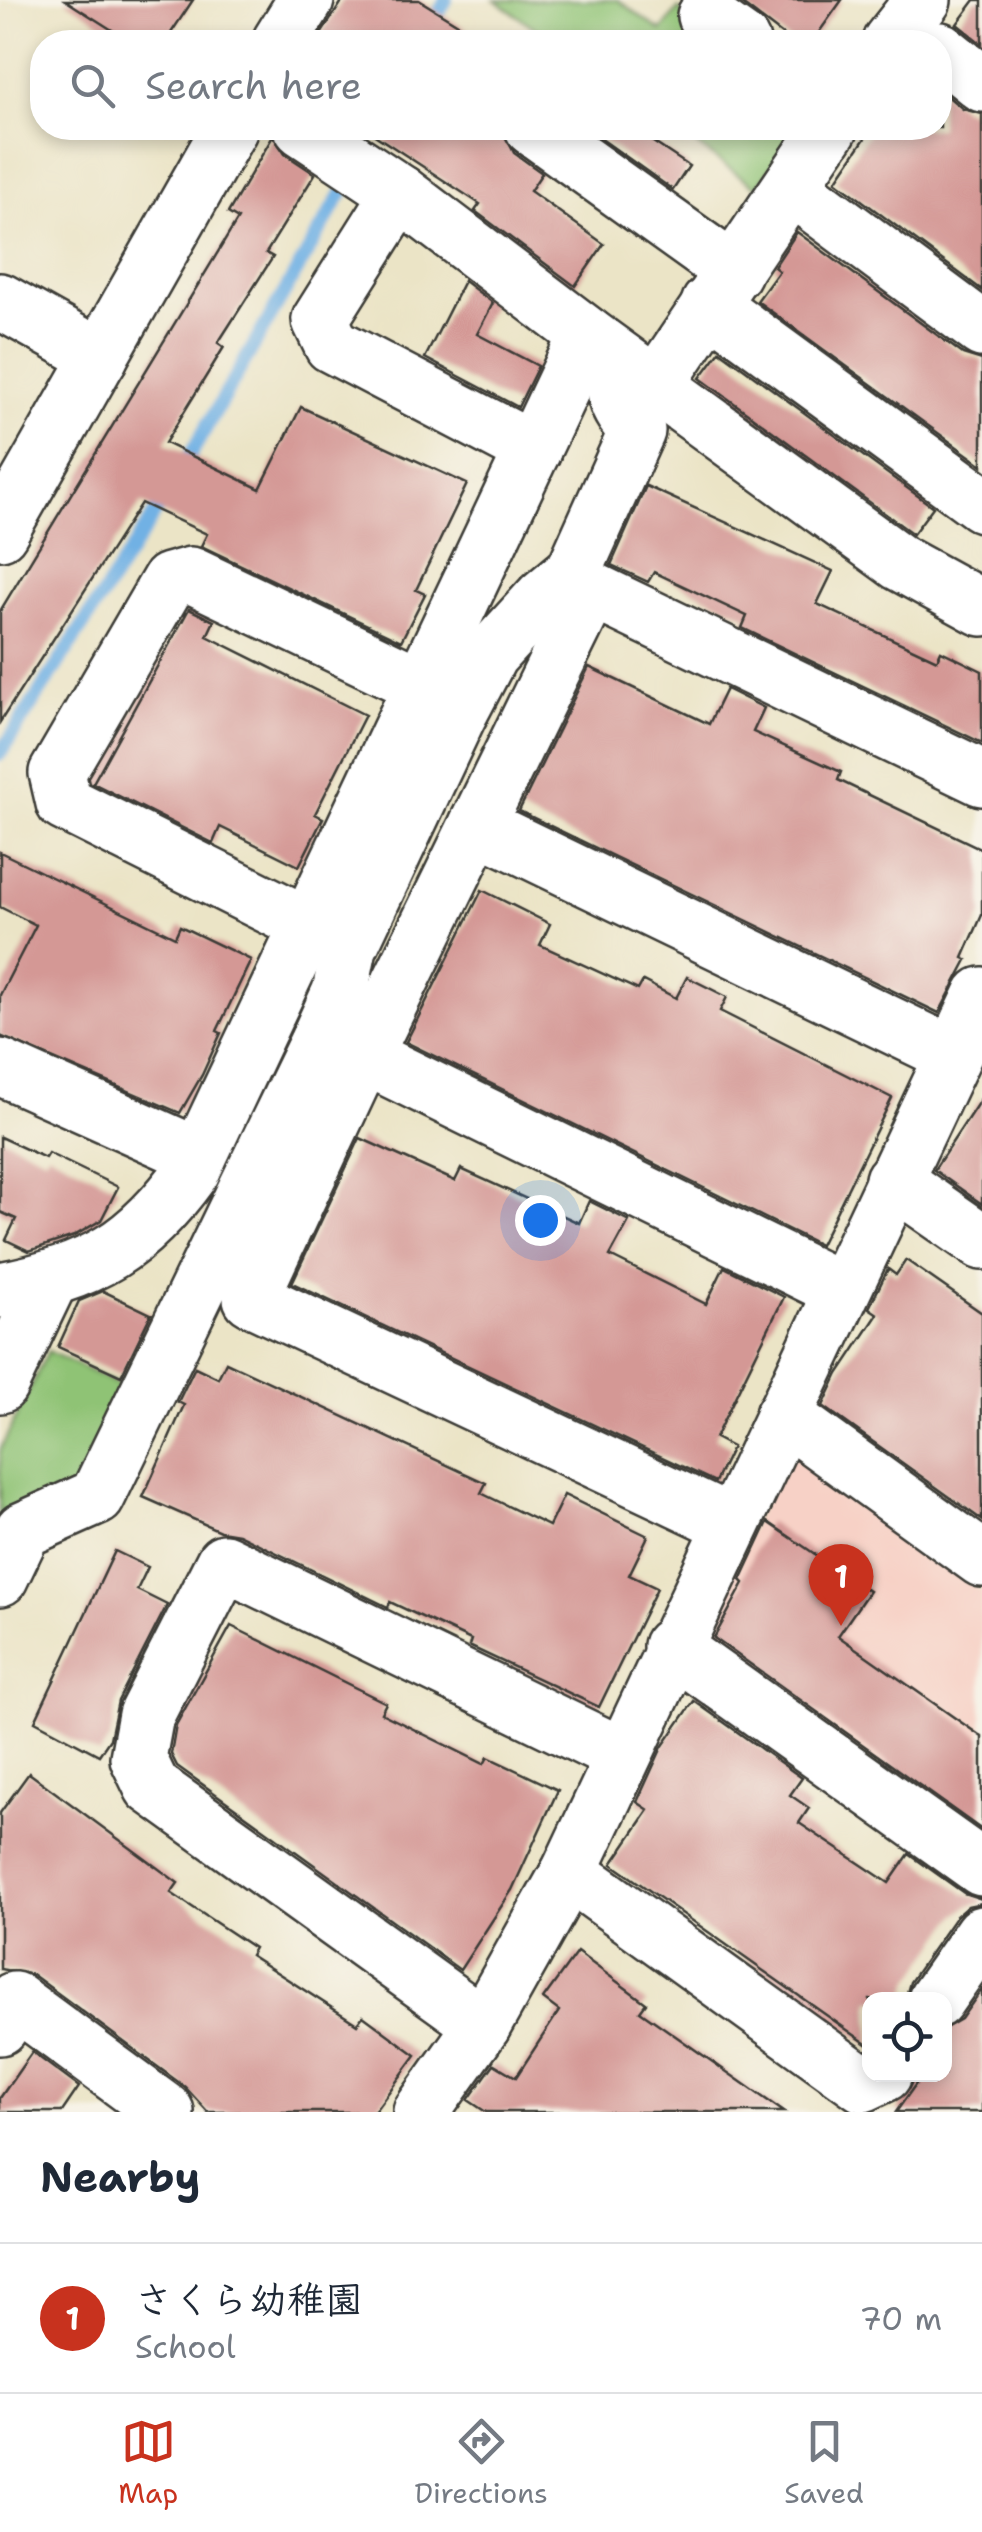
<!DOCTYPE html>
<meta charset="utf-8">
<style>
:root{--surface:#fff;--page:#f6f6f7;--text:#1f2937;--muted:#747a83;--line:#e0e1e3;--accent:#c8321e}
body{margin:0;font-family:"Shantell Sans","Klee One",sans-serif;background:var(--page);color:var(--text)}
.controls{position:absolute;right:30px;bottom:30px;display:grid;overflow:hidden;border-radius:20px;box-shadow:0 5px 15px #0003}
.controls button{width:90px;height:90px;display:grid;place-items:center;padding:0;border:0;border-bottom:2px solid var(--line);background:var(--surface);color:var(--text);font:50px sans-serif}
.you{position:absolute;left:540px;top:1220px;width:35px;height:35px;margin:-25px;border:8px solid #fff;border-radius:50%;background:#1a73e8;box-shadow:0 0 0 15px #1a73e833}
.badge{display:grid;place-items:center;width:65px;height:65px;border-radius:50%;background:var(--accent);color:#fff;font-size:32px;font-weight:700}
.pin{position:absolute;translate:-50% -82px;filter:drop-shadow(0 2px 5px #0008)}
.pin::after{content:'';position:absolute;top:52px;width:35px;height:30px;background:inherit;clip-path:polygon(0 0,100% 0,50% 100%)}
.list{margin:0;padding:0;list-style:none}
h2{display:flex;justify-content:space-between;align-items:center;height:130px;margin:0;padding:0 40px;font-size:42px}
h2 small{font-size:32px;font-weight:400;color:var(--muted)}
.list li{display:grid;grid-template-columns:65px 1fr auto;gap:30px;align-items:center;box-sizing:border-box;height:150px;padding:0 40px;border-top:2px solid var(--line)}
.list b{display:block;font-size:38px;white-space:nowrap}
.list p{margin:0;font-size:32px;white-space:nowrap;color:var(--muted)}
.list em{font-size:32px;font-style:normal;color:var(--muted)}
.icon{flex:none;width:55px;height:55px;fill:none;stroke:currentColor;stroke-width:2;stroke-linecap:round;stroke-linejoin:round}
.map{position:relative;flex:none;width:982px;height:2112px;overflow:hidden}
.search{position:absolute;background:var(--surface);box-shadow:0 5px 15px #0003;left:30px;right:30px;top:30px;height:110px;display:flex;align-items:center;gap:25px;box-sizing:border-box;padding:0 35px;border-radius:40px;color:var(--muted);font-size:38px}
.sheet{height:280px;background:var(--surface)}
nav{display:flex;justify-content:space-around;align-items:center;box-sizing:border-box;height:140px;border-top:2px solid var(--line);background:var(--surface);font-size:28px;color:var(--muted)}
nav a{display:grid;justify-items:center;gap:5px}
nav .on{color:var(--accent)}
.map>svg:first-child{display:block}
.built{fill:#f7d1c6}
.green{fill:#8fc374;stroke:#567048;stroke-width:2.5}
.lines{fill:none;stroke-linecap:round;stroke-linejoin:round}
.stream{stroke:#71b1e4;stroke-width:14}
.building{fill:#d49895}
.minor-casing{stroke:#3b3a36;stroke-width:60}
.minor{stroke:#fff;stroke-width:55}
</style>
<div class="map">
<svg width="982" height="2112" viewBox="0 0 982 2112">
<rect width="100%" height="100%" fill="#f7f3e8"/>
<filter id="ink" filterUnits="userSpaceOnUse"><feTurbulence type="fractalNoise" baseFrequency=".01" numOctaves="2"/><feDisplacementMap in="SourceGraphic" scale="20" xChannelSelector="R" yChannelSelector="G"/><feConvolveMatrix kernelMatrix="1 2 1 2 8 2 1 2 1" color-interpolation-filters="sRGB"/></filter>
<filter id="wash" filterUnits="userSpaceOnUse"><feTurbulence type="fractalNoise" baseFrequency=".0048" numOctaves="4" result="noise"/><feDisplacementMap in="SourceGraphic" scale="40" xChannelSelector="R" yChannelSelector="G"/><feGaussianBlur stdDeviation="2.25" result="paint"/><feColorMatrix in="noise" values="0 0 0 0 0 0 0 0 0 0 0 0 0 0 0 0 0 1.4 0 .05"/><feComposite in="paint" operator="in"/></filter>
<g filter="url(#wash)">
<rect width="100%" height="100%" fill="#ebe4c6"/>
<path class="built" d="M788,1451L982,1592V1856L694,1648Z"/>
<g class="green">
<path d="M495,0H618L661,31L678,9L725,42H555Z"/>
<path d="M673,128H800L757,188Z"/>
<path d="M48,1351L134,1392L89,1487L0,1552V1450Z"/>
</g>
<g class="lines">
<g class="stream">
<path d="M423,42L446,0"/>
<path d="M181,471L353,174"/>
<path d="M0,754L165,498"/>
</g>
</g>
<g id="blocks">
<g class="building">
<path d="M65,0H193L165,42H131Z"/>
<path d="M343,0H419L487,42H316Z"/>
<path d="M737,0H842L812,42H792Z"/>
<path d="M975,0H982V44L957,24Z"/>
<path d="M940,90L963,109L982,114V290L836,181L872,128H940Z"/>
<path d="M364,128H502L514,153L542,173L530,191L604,244L575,286L475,211L480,204Z"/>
<path d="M586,128H632L689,166L673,190Z"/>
<path d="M273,136L285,154L315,174L266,253L273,257L218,343L224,347L165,443L260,489L301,407L467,484L416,590L425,594L401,641L201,546L207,534L141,503L0,722V611L238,219L228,213Z"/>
<path d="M797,232L963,354L982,360V465L757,301L779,271L774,267Z"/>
<path d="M464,281L493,303L477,334L538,366L518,407L425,358Z"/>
<path d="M720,351L933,507L913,534L700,378Z"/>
<path d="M646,486L833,571L817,604L937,660L941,651L982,671V743L742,628L747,616L654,572L648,582L611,565Z"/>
<path d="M189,609L214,621L207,636L365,715L315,814L323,818L299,866L220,827L213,843L93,783Z"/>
<path d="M589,667L709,724L726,689L764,708L753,732L841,772L838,780L982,849V915L963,958L967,960L939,1013L519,811Z"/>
<path d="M0,852L175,937L180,926L251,960L217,1031L221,1033L202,1075L180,1113L0,1036V995L36,925L0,907Z"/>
<path d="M482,890L550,924L540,945L638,990L643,981L676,998L687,977L727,997L720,1011L892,1098L820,1245L406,1042Z"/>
<path d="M982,1097V1204L934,1170Z"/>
<path d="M0,1137L45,1158L48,1153L118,1187L101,1220L74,1236L29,1251L6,1240L16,1219L0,1212Z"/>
<path d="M360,1138L455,1181L461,1169L579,1223L589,1201L629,1221L610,1256L706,1304L724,1267L784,1297L715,1438L732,1447L715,1482L292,1283Z"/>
<path d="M906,1260L982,1313V1520L823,1406L838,1374L878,1314L869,1308L888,1269L896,1275Z"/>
<path d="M103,1291L151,1314L121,1376L58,1347L79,1301Z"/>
<path d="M226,1362L486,1483L481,1493L549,1526L564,1495L648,1536L629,1575L657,1588L599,1707L469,1646L471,1640L390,1602L388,1607L238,1534L220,1531L143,1497L184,1405L178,1402L195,1367L218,1378Z"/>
<path d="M768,1522L869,1591L838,1636L982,1737V1830L714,1638L744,1583L741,1580Z"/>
<path d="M115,1551L148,1567L137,1590L167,1605L118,1701L110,1739L99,1755L35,1721Z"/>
<path d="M231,1626L386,1703L381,1713L484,1764L488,1757L558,1790L512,1890L460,1970L177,1766L171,1754L176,1725Z"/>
<path d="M694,1701L802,1778L790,1795L809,1808L799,1823L889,1883L909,1854L964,1893L982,1899V1903L968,1906L956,1916L910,1982L905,2000H870V2046L612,1864L649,1810L637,1802L662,1747Z"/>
<path d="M29,1773L178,1883L171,1893L254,1948L250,1955L357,2024L363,2016L416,2055L374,2112H208L185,2087L33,1975L0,1969V1813Z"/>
<path d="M577,1952L646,2003L640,2011L784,2112H486L468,2100L494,2064L516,2077L559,2011L543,1999Z"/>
<path d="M982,1989V2112H896L923,2074H944V2029L961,2019Z"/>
<path d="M32,2052L79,2087L62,2112H0V2098Z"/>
</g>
</g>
</g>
<g filter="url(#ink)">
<use href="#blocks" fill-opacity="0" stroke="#3b3a36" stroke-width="2.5"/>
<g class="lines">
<g class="minor-casing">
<g id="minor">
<path d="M705,16L742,42"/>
<path d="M280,42L306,0"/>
<path d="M890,42L923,0"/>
<path d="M940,50L982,84"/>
<path d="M302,128L400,193L587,335"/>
<path d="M533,128L734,272"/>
<path d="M791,187L982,329"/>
<path d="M400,193L320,320L332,345L533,450"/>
<path d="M0,301L100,357"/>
<path d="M709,304L982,504"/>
<path d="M656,385L830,128"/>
<path d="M0,532L230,128"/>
<path d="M477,825L953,1055"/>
<path d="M308,925L64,803L57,773L169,581L191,575L421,685"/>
<path d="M364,1056L592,590L982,778"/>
<path d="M0,1067L199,1156"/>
<path d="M893,1180L982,1242"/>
<path d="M0,1290C92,1273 138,1246 192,1171L587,335L900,563L982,608"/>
<path d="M0,1385L51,1278"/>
<path d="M783,1415L982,1559"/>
<path d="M731,1524L251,1298L364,1056L841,1290"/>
<path d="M0,1578L23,1530L97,1497L316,1045L340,992L349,948L458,716L490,655L543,597L574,571L637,431C614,405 610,395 622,361"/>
<path d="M671,1646L982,1868"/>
<path d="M569,1872L863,2084L884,2074"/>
<path d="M936,2000L982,1934"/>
<path d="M483,2025L152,1787L138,1758L146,1715L224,1562L623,1756"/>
<path d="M0,2027L14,2000L166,2112"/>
<path d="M421,2112L483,2025L569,1872L982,995"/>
</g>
</g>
<use href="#minor" class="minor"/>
</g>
</g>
</svg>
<div class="controls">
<button><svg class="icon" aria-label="locate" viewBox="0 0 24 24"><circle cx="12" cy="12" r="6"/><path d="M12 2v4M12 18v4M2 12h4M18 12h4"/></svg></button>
</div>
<div class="you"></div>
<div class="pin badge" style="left:841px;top:1626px">1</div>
<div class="search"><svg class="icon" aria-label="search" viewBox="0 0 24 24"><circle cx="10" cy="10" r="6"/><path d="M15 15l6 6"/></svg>Search here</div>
</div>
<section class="sheet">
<h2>Nearby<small></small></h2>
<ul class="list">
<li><span class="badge">1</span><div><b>さくら幼稚園</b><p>School</p></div><em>70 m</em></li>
</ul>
</section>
<nav>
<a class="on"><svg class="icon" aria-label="map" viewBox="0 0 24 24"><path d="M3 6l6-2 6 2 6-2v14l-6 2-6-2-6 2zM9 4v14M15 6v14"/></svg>Map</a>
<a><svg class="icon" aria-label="directions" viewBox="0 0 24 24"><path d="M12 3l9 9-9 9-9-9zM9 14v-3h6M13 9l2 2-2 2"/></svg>Directions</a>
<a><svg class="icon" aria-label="saved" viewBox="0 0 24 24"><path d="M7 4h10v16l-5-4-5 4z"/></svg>Saved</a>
</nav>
